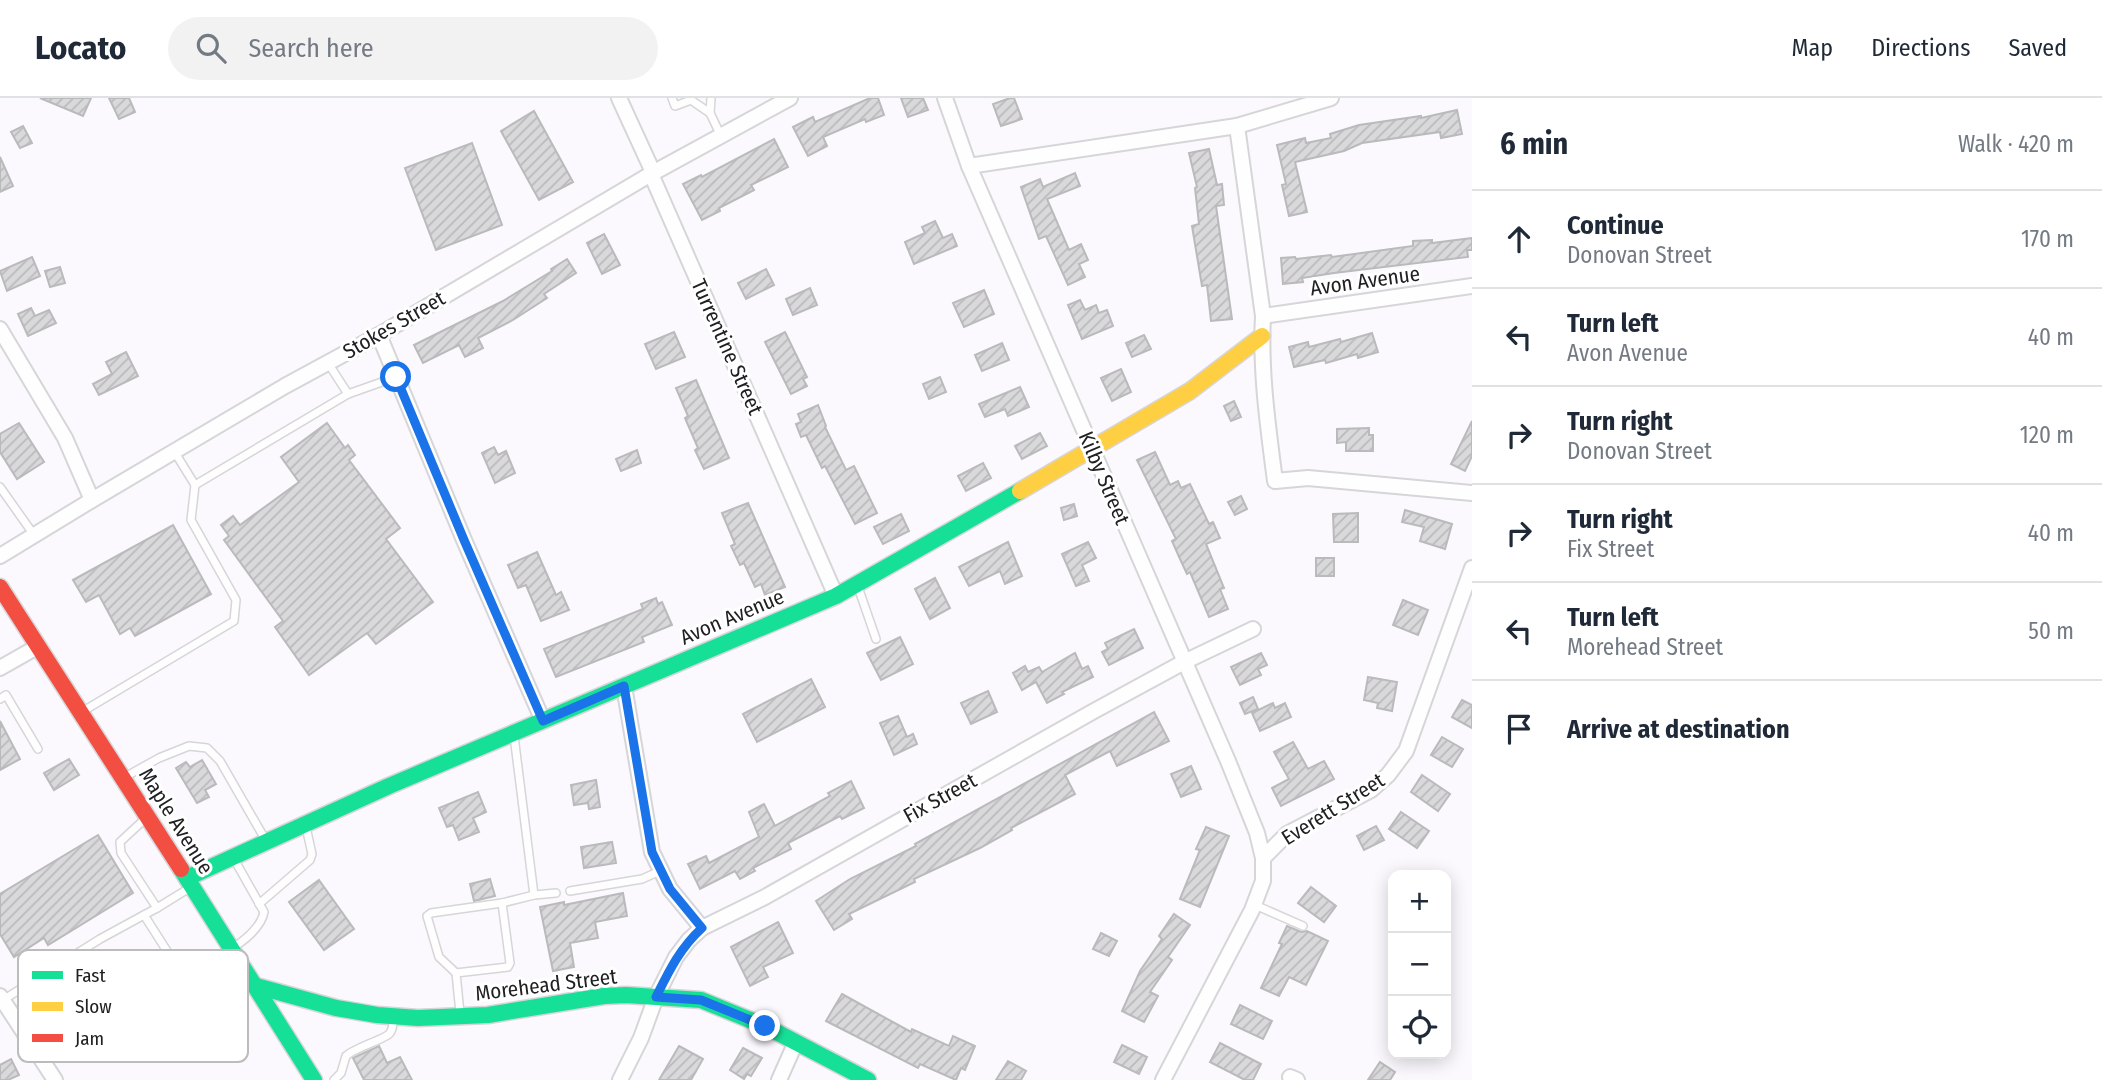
<!DOCTYPE html>
<meta charset="utf-8">
<style>
:root{--surface:#fff;--page:#f2f2f3;--text:#1f2937;--muted:#747a83;--line:#e0e1e3}
body{margin:0;font-family:"Fira Sans Condensed",sans-serif;background:var(--page);color:var(--text)}
.controls{position:absolute;right:21px;bottom:21px;display:grid;overflow:hidden;border-radius:14px;box-shadow:0 4px 18px #0003}
.controls button{width:63px;height:63px;display:grid;place-items:center;padding:0;border:0;border-bottom:2px solid var(--line);background:var(--surface);color:var(--text);font:35px sans-serif}
.stop{position:absolute;width:21px;height:21px;margin:-16px;border:5px solid #1a73e8;border-radius:50%;background:#fff}
.stop.end{background:#1a73e8;border-color:#fff;box-shadow:0 2px 7px #0008}
.list{margin:0;padding:0;list-style:none}
h2{display:flex;justify-content:space-between;align-items:center;height:91px;margin:0;padding:0 28px;font-size:30px}
h2 small{font-size:23px;font-weight:400;color:var(--muted)}
.list li{display:grid;grid-template-columns:46px 1fr auto;gap:21px;align-items:center;box-sizing:border-box;height:98px;padding:0 28px;border-top:2px solid var(--line)}
.list b{display:block;font-size:26px;white-space:nowrap}
.list p{margin:0;font-size:23px;white-space:nowrap;color:var(--muted)}
.list em{font-size:23px;font-style:normal;color:var(--muted)}
.icon{flex:none;width:38px;height:38px;fill:none;stroke:currentColor;stroke-width:2;stroke-linecap:round;stroke-linejoin:round}
.map{position:relative;flex:none;width:1472px;height:982px;overflow:hidden}
header{display:flex;align-items:center;gap:42px;box-sizing:border-box;height:98px;padding:0 35px;background:var(--surface);border-bottom:2px solid var(--line)}
header strong{font-size:33px}
nav{display:flex;gap:38px;margin-inline-start:auto;font-size:24px}
.search{width:490px;height:63px;background:var(--page);display:flex;align-items:center;gap:18px;box-sizing:border-box;padding:0 24px;border-radius:38px;color:var(--muted);font-size:26px}
main{display:flex}
aside{flex:1;background:var(--surface)}
.map>svg:first-child{display:block}
.building{fill:url(#building-hatch);stroke:#bab9bb;stroke-width:2}
.lines{fill:none;stroke-linecap:round;stroke-linejoin:round}
.lane-casing{stroke:#d6d5d8;stroke-width:10}
.street-casing{stroke:#d6d5d8;stroke-width:18}
.fast-casing{stroke:#d6d5d8;stroke-width:19}
.slow-casing{stroke:#d6d5d8;stroke-width:19}
.jam-casing{stroke:#d6d5d8;stroke-width:19}
.lane{stroke:#fefeff;stroke-width:7}
.street{stroke:#fefeff;stroke-width:14}
.fast{stroke:#16e098;stroke-width:16}
.slow{stroke:#ffcf43;stroke-width:16}
.jam{stroke:#f24e42;stroke-width:16}
.route{stroke:#1a73e8;stroke-width:9}
.labels{text-anchor:middle;stroke-width:6;stroke-linejoin:round;paint-order:stroke}
.street-label{font-size:21px;fill:#202022;stroke:#fff}
.key{fill:#fff;stroke:#bcbcbd;stroke-width:2}
.key-label{font-size:19px;fill:#202022}
</style>
<header>
<strong>Locato</strong>
<div class="search"><svg class="icon" aria-label="search" viewBox="0 0 24 24"><circle cx="10" cy="10" r="6"/><path d="M15 15l6 6"/></svg>Search here</div>
<nav><a>Map</a><a>Directions</a><a>Saved</a></nav>
</header>
<main>
<div class="map">
<svg width="1472" height="982" viewBox="0 0 1472 982">
<defs>
<pattern id="building-hatch" width="6" height="6" patternUnits="userSpaceOnUse" patternTransform="scale(1.75)"><rect width="6" height="6" fill="#d9d8db"/><path d="M-1 1l2-2M0 6l6-6M5 7l2-2" fill="none" stroke="#bab9bc"/></pattern>
</defs>
<rect width="100%" height="100%" fill="#fbf9fe"/>
<g class="building">
<path d="M40,0H91L83,18Z"/>
<path d="M109,0H129L135,14L119,21Z"/>
<path d="M870,0H878L884,17L866,24L865,21L823,39L827,48L808,58L793,29L813,19L815,24Z"/>
<path d="M901,0H923L928,12L908,19Z"/>
<path d="M1010,0H1014L1022,21L1001,28L993,6Z"/>
<path d="M1457,12L1462,36L1441,40L1440,34L1362,45L1344,53L1295,64L1307,114L1289,118L1282,87L1286,86L1277,47L1305,40L1306,45L1331,40L1330,36L1359,27L1421,18V20Z"/>
<path d="M534,13L573,84L539,102L501,33Z"/>
<path d="M23,28L32,45L20,50L11,34Z"/>
<path d="M774,41L788,69L751,87L754,92L719,110L720,113L702,122L683,86L701,77L702,79Z"/>
<path d="M472,45L502,127L436,152L405,70Z"/>
<path d="M1209,51L1217,87L1222,86L1224,107L1216,108L1232,221L1211,223L1207,187L1202,188L1192,128L1199,126L1195,90L1197,89L1189,55Z"/>
<path d="M0,59L13,88L0,94Z"/>
<path d="M1075,75L1080,88L1047,101L1069,152L1081,146L1088,162L1079,166L1085,179L1068,187L1046,138L1039,141L1021,89L1040,81L1043,89Z"/>
<path d="M935,123L943,140L952,136L957,148L914,166L905,144L925,135L922,129Z"/>
<path d="M604,136L620,167L602,176L587,145Z"/>
<path d="M1472,140V152H1467L1468,159L1334,175L1302,180L1303,184L1283,186L1281,160L1295,159L1296,161L1331,157L1332,159L1413,148V143L1432,142V145Z"/>
<path d="M32,159L40,178L7,193L0,173Z"/>
<path d="M567,161L576,175L544,196L547,200L513,222L478,240L483,250L465,259L459,247L423,265L414,247L503,203L552,173L551,171Z"/>
<path d="M60,169L65,185L50,189L45,173Z"/>
<path d="M766,171L774,187L746,201L738,185Z"/>
<path d="M810,190L817,207L793,217L786,201Z"/>
<path d="M984,192L994,216L964,229L953,205Z"/>
<path d="M1080,202L1085,212L1096,207L1099,215L1107,212L1113,228L1082,241L1068,207Z"/>
<path d="M31,210L35,218L49,212L56,225L28,238L18,216Z"/>
<path d="M674,234L685,259L656,271L645,246Z"/>
<path d="M785,234L807,279L803,281L807,288L791,296L765,244Z"/>
<path d="M1372,235L1378,254L1358,260L1357,256L1326,265L1325,262L1294,269L1289,249L1308,244L1309,249L1340,241L1341,244Z"/>
<path d="M1144,237L1151,251L1132,259L1126,245Z"/>
<path d="M1002,245L1009,262L982,273L975,257Z"/>
<path d="M126,254L138,278L99,297L93,286L112,276L106,264Z"/>
<path d="M1121,271L1131,294L1112,303L1101,280Z"/>
<path d="M940,279L946,294L929,301L923,286Z"/>
<path d="M696,282L729,360L704,371L695,352L698,350L685,320L688,318L676,290Z"/>
<path d="M1020,289L1029,309L1008,318L1005,311L985,319L979,306Z"/>
<path d="M1234,303L1241,319L1231,323L1224,308Z"/>
<path d="M818,307L826,328L825,329L846,372L854,368L877,415L855,426L825,368L822,370L806,337L801,339L796,326L801,324L798,316Z"/>
<path d="M1472,323V358L1465,373L1451,366Z"/>
<path d="M19,325L44,364L17,381L0,354V336Z"/>
<path d="M327,325L345,350L348,347L355,357L349,362L400,430L386,441L433,504L376,546L367,535L309,577L275,529L283,523L224,442L229,438L221,427L233,418L240,427L299,384L281,359Z"/>
<path d="M1369,330V337H1373V353H1346V344L1337,345V331Z"/>
<path d="M1040,335L1047,348L1022,361L1015,348Z"/>
<path d="M494,349L498,357L506,353L515,375L495,385L482,355Z"/>
<path d="M637,352L641,365L621,373L616,361Z"/>
<path d="M1155,354L1170,387L1178,383L1181,390L1190,386L1209,426L1213,424L1220,440L1206,446L1224,490L1220,491L1228,511L1209,519L1190,474L1187,476L1180,461L1172,443L1176,441L1137,362Z"/>
<path d="M983,365L991,380L966,393L958,378Z"/>
<path d="M1241,398L1247,411L1235,417L1228,404Z"/>
<path d="M748,405L785,489L765,497L761,486L755,489L744,465L740,467L731,448L735,446L722,415Z"/>
<path d="M1074,406L1077,418L1064,422L1061,410Z"/>
<path d="M1405,412L1452,426L1445,451L1420,443L1424,429L1402,424Z"/>
<path d="M1358,415V444H1334L1333,416Z"/>
<path d="M901,416L909,433L883,446L874,429Z"/>
<path d="M173,427L211,496L135,538L130,530L120,536L99,497L86,504L73,482Z"/>
<path d="M1008,444L1022,478L1005,486L1000,473L969,488L959,469Z"/>
<path d="M1088,444L1096,460L1082,467L1089,483L1076,488L1062,456Z"/>
<path d="M537,454L556,497L561,494L569,512L541,523L526,487L518,490L508,467Z"/>
<rect x="1316" y="460" width="18" height="18"/>
<path d="M935,480L950,510L930,521L915,491Z"/>
<path d="M656,500L658,506L662,504L672,527L642,539L644,544L556,579L544,551L643,511L641,506Z"/>
<path d="M1403,502L1428,512L1418,537L1393,527Z"/>
<path d="M1134,531L1143,550L1109,567L1102,554L1108,551L1105,545Z"/>
<path d="M900,539L913,566L881,582L867,555Z"/>
<path d="M1075,555L1082,571L1088,568L1093,579L1062,594L1064,596L1047,605L1036,584L1022,592L1013,575L1025,568L1028,574L1039,569L1042,574Z"/>
<path d="M1261,555L1267,567L1258,571L1261,577L1240,587L1231,569Z"/>
<path d="M1368,579L1397,584L1392,613L1377,610L1378,605L1364,602Z"/>
<path d="M811,581L825,609L757,644L743,616Z"/>
<path d="M988,593L997,614L971,626L961,605Z"/>
<path d="M1253,599L1258,611L1245,616L1240,605Z"/>
<path d="M1462,602L1472,607V630L1452,619Z"/>
<path d="M1273,605L1275,610L1285,605L1291,619L1260,633L1252,615Z"/>
<path d="M1154,614L1169,643L1117,668L1110,653L1065,677L1075,696L1011,730L1012,732L980,750L914,781L915,784L849,816L852,821L834,832L816,803L850,781L916,748L915,746Z"/>
<path d="M898,618L907,639L913,636L917,646L894,657L880,625Z"/>
<path d="M0,623L20,661L0,672Z"/>
<path d="M1442,639L1463,651L1452,669L1431,657Z"/>
<path d="M1293,644L1308,671L1324,663L1334,681L1281,708L1272,690L1289,681L1274,654Z"/>
<path d="M69,661L79,677L54,692L44,675Z"/>
<path d="M202,662L216,686L205,692L209,699L197,705L176,670L186,664L190,669Z"/>
<path d="M1191,668L1201,691L1181,699L1171,676Z"/>
<path d="M1422,677L1450,696L1438,713L1411,694Z"/>
<path d="M596,682L600,709L589,711L588,705L574,707L571,687Z"/>
<path d="M851,683L864,710L842,721L840,718L788,745L791,751L753,770L755,773L740,781L735,773L700,791L688,766L706,758L709,765L759,739L749,714L764,706L775,728L830,698L828,695Z"/>
<path d="M478,694L486,714L473,720L479,734L459,742L453,727L447,729L439,710Z"/>
<path d="M1401,714L1429,733L1417,750L1389,731Z"/>
<path d="M1376,728L1384,742L1364,752L1357,738Z"/>
<path d="M1206,729L1229,738L1200,809L1180,801L1200,752L1196,751Z"/>
<path d="M98,737L133,795L48,847L44,840L14,859L0,836V796Z"/>
<path d="M612,744L616,765L584,770L581,749Z"/>
<path d="M490,781L495,798L474,803L470,786Z"/>
<path d="M319,782L354,831L324,852L289,804Z"/>
<path d="M1311,789L1336,808L1324,824L1298,805Z"/>
<path d="M623,795L627,818L595,824L598,840L570,845L574,869L553,873L540,809L564,804V807Z"/>
<path d="M1174,816L1190,827L1168,859L1172,862L1150,894L1158,898L1144,924L1122,913L1140,873L1162,841L1159,838Z"/>
<path d="M778,824L793,855L763,869L768,879L750,888L731,849Z"/>
<path d="M1287,828L1301,834L1307,833L1328,843L1306,887L1289,879L1279,898L1261,890L1282,846L1279,845Z"/>
<path d="M1101,835L1117,843L1109,858L1093,851Z"/>
<path d="M842,896L911,934L912,931L949,948L953,938L975,948L965,972L961,970L956,982L920,966L918,970L826,923Z"/>
<path d="M1240,907L1272,923L1263,941L1231,926Z"/>
<path d="M1220,945L1261,966L1253,982H1245L1210,964Z"/>
<path d="M1122,947L1147,959L1139,976L1114,964Z"/>
<path d="M379,948L387,965L400,959L412,982H364L353,960Z"/>
<path d="M679,948L703,961L691,982H659Z"/>
<path d="M743,950L762,960L751,978L747,976L744,981L730,972Z"/>
<path d="M11,961L19,977L8,982H0V967Z"/>
<path d="M1008,963L1026,973L1021,982H996Z"/>
<path d="M1380,964L1395,974L1390,982H1368Z"/>
</g>
<g class="lines">
<g class="lane-casing">
<g id="lane">
<path d="M672,0L675,8L691,2L710,15"/>
<path d="M711,0L710,15L721,38"/>
<path d="M348,296L396,279"/>
<path d="M174,353L195,387"/>
<path d="M0,389L34,437"/>
<path d="M858,489L876,541"/>
<path d="M0,601L6,597L38,651"/>
<path d="M85,612L234,523L236,502L191,422L195,387L348,296L328,265"/>
<path d="M514,638L534,797L556,795"/>
<path d="M125,679L159,660L189,648L207,650L220,663L265,741"/>
<path d="M147,719L120,744L121,755L157,810L191,789"/>
<path d="M570,793L642,781L660,773"/>
<path d="M259,806L310,762L312,756L306,729"/>
<path d="M1255,807L1303,828"/>
<path d="M157,810L144,817L174,864C201,873 259,842 264,814L234,761"/>
<path d="M456,875L439,859L427,818L431,815L502,805"/>
<path d="M25,888L50,929L34,949"/>
<path d="M3,902L100,841L144,817"/>
<path d="M460,915L456,875L508,869L510,865L502,805L534,797"/>
<path d="M334,982L341,975L346,958C356,949 386,941 390,935C392,932 393,926 393,923"/>
</g>
</g>
<g class="street-casing">
<g id="street">
<path d="M619,0L652,72L651,76L836,498"/>
<path d="M945,0L969,68L1228,663L1257,735L1263,760"/>
<path d="M1237,28L1263,218C1260,273 1268,329 1275,383L1308,380L1472,395"/>
<path d="M969,68L1237,28L1331,0"/>
<path d="M1263,218L1472,188"/>
<path d="M0,231L65,340L92,402"/>
<path d="M379,237L464,442L543,623"/>
<path d="M0,458L92,402L285,288L379,237L651,76L790,0"/>
<path d="M0,570L37,549"/>
<path d="M624,588L652,754L670,791L702,830"/>
<path d="M0,898L55,982"/>
<path d="M1290,979L1297,982"/>
<path d="M620,982L641,940L656,899L676,859L689,842L702,830L765,799L1094,613L1184,564L1253,531"/>
<path d="M779,982L795,946"/>
<path d="M1163,982L1252,812L1263,783V760L1287,736L1371,692L1388,677L1406,653L1472,470"/>
</g>
</g>
<g class="fast-casing">
<g id="fast">
<path d="M181,771L314,982"/>
<path d="M187,780L389,688L836,498L1020,393"/>
<path d="M256,888L336,910L377,917L418,920L488,917L604,898L626,897L701,902L765,928L868,982"/>
</g>
</g>
<g class="slow-casing">
<path id="slow" d="M1020,393L1190,293L1262,238"/>
</g>
<g class="jam-casing">
<path id="jam" d="M0,489L181,771"/>
</g>
<use href="#lane" class="lane"/>
<use href="#street" class="street"/>
<use href="#fast" class="fast"/>
<use href="#slow" class="slow"/>
<use href="#jam" class="jam"/>
</g>
<g class="lines">
<path class="route" d="M396,279L464,442L543,623L624,588L652,754L670,791L702,830C680,850 669,873 656,899L701,902L765,928"/>
</g>
<g class="labels">
<g class="street-label">
<text transform="translate(1365 183) rotate(-8)" y="7">Avon Avenue</text>
<text transform="translate(394 227) rotate(-30)" y="7">Stokes Street</text>
<text transform="translate(727 249) rotate(66)" y="7">Turrentine Street</text>
<text transform="translate(1104 380) rotate(67)" y="7">Kilby Street</text>
<text transform="translate(732 519) rotate(-23)" y="7">Avon Avenue</text>
<text transform="translate(940 700) rotate(-29)" y="7">Fix Street</text>
<text transform="translate(1333 711) rotate(-32)" y="7">Everett Street</text>
<text transform="translate(176 723) rotate(58)" y="7">Maple Avenue</text>
<text transform="translate(546 887) rotate(-7)" y="7">Morehead Street</text>
</g>
</g>
<rect x="18" y="852" width="230" height="112" rx="10" class="key"/>
<rect x="32" y="873" width="31" height="8" fill="#16e098"/>
<rect x="32" y="904" width="31" height="9" fill="#ffcf43"/>
<rect x="32" y="936" width="31" height="8" fill="#f24e42"/>
<g class="key-label">
<text x="75" y="884">Fast</text>
<text x="75" y="915">Slow</text>
<text x="75" y="947">Jam</text>
</g>
</svg>
<div class="controls">
<button>+</button>
<button>−</button>
<button><svg class="icon" aria-label="locate" viewBox="0 0 24 24"><circle cx="12" cy="12" r="6"/><path d="M12 2v4M12 18v4M2 12h4M18 12h4"/></svg></button>
</div>
<div class="stop" style="left:396px;top:279px"></div>
<div class="stop end" style="left:765px;top:928px"></div>
</div>
<aside>
<h2>6 min<small>Walk · 420 m</small></h2>
<ul class="list">
<li><svg class="icon" aria-label="ahead" viewBox="0 0 24 24"><path d="M12 20V5M6 11l6-6 6 6"/></svg><div><b>Continue</b><p>Donovan Street</p></div><em>170 m</em></li>
<li><svg class="icon" aria-label="left" viewBox="0 0 24 24"><path d="M17 20v-9H6M10 6l-5 5 5 5"/></svg><div><b>Turn left</b><p>Avon Avenue</p></div><em>40 m</em></li>
<li><svg class="icon" aria-label="right" viewBox="0 0 24 24"><path d="M7 20v-9h11M14 6l5 5-5 5"/></svg><div><b>Turn right</b><p>Donovan Street</p></div><em>120 m</em></li>
<li><svg class="icon" aria-label="right" viewBox="0 0 24 24"><path d="M7 20v-9h11M14 6l5 5-5 5"/></svg><div><b>Turn right</b><p>Fix Street</p></div><em>40 m</em></li>
<li><svg class="icon" aria-label="left" viewBox="0 0 24 24"><path d="M17 20v-9H6M10 6l-5 5 5 5"/></svg><div><b>Turn left</b><p>Morehead Street</p></div><em>50 m</em></li>
<li><svg class="icon" aria-label="arrive" viewBox="0 0 24 24"><path d="M6 21V4h12l-3 4 3 4H6"/></svg><div><b>Arrive at destination</b></div></li>
</ul>
</aside>
</main>
